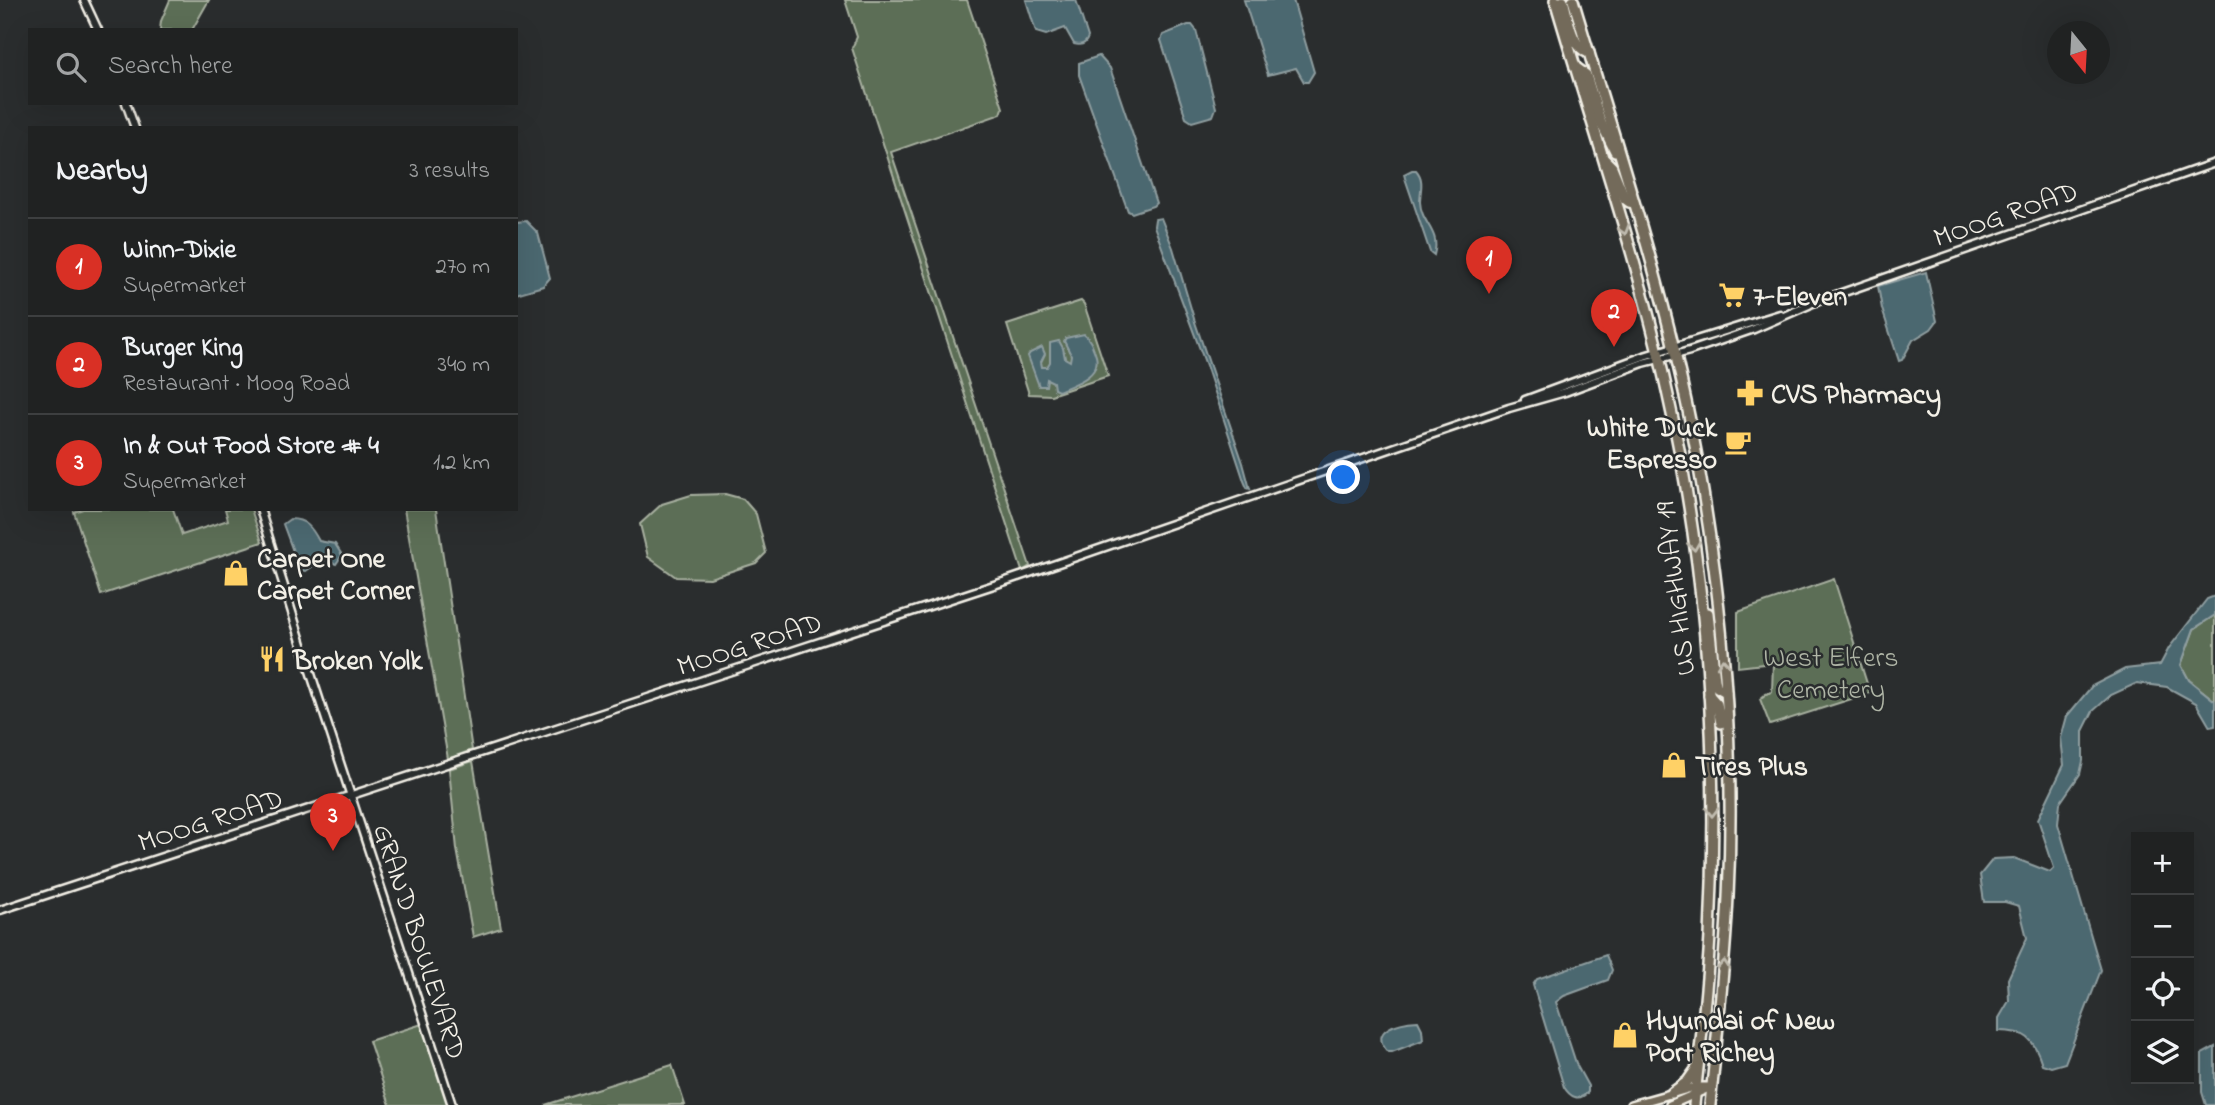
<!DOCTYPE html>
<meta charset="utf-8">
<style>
:root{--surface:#202222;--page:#2d2f2f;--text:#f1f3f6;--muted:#a2a4a5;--line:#3d3f40;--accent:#d93025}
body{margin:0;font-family:"Indie Flower",sans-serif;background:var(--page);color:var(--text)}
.controls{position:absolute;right:21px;bottom:21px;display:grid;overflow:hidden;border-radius:0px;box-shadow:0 7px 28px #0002}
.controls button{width:63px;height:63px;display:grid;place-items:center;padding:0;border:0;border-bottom:2px solid var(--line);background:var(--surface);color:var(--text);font:35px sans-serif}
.compass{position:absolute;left:2047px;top:21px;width:63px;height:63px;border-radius:50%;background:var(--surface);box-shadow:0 7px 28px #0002;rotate:162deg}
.you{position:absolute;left:1344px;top:478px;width:24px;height:24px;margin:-18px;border:5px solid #fff;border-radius:50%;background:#1a73e8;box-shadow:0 0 0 10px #1a73e833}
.badge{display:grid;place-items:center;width:46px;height:46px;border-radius:50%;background:var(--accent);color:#fff;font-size:23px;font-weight:700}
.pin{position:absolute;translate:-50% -58px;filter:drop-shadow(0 2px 4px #0008)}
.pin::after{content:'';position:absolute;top:37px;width:24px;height:21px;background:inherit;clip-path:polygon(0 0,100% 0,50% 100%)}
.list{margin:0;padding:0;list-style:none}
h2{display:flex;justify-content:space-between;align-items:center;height:91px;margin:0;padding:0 28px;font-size:30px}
h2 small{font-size:23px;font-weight:400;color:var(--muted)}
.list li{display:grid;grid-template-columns:46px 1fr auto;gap:21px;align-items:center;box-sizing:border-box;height:98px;padding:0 28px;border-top:2px solid var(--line)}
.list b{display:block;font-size:26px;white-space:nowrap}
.list p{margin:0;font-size:23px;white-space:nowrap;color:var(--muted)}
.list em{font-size:23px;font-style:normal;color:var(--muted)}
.icon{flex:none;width:38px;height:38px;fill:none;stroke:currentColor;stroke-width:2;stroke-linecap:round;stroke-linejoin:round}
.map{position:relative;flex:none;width:2215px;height:1105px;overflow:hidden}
.search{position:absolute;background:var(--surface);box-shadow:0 7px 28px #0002;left:28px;top:28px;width:490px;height:77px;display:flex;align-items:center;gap:18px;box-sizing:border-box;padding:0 24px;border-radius:0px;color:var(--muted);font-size:26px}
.panel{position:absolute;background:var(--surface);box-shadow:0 7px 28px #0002;left:28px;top:126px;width:490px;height:385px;border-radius:0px}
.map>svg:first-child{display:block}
.green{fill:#5c6e57;stroke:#a8b0a0;stroke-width:2}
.water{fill:#4c6770;stroke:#8f9ea0;stroke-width:2}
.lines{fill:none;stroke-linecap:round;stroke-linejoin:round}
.minor-casing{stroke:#f4f1e8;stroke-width:11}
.major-casing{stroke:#f4f1e8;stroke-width:12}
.highway-casing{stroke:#f4f1e8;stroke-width:14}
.minor{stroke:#2a2d2e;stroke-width:6}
.major{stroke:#736b5a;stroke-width:7}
.highway{stroke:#736b5a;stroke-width:9}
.oneway{stroke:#c0bbaf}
.labels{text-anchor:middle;stroke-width:5;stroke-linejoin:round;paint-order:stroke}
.street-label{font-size:28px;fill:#f4f1e8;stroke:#2a2d2e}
.poi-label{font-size:28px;font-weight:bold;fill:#f4f1e8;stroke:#2a2d2e;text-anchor:start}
.park-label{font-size:28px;fill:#b0b6a7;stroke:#2a2d2e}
</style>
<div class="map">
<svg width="2215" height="1105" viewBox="0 0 2215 1105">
<rect width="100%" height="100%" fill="#2a2d2e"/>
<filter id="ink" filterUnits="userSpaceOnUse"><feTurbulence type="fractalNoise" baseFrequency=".0143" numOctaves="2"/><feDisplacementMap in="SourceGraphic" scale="14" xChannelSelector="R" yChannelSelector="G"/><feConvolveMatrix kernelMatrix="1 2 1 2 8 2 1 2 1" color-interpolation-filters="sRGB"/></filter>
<g filter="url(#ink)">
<g class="green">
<path d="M170,0H209L192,30H160L161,21Z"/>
<path d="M845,0H967L1003,108L1001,114L891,152L1030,566L1022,571L852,48L857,37Z"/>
<path d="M1081,301L1084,304L1108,376L1051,395L1029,394L1007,325Z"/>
<path d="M725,494L743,499L756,514L766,553L756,563L710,578L676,577L648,557L640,524L662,504L691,495Z"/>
<path d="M83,509H173L182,535L228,520L225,509H251L262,542L101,595L74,512Z"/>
<path d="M404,509H436L472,750L448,759Z"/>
<path d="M1834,579L1870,693L1770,725L1760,699L1766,694L1772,692L1773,663L1738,667V612Z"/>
<path d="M2215,615V701L2189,680L2181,665L2194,629Z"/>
<path d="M473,761L501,928L473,937L457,849L449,769Z"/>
<path d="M422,1024L448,1105H390L369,1041Z"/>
<path d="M672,1065L685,1105H545Z"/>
</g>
<g class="water">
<path d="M1026,0H1076L1088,37C1086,44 1081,46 1074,44L1065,28L1046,35L1036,32Z"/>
<path d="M1244,0H1293L1314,72L1308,82H1304L1296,68L1268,75Z"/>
<path d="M1188,25H1192L1196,30L1216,108L1213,116L1192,122L1186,118L1161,40L1163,35Z"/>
<path d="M1099,56L1110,68L1156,203L1153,206L1132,213L1128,211L1079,75V63Z"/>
<path d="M1412,170H1416C1425,180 1420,190 1420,202C1421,224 1441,230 1434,255L1430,252L1405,178L1404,174Z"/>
<path d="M1161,218L1173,248L1195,322L1243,463L1250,489L1247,488L1244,481L1207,368L1154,226L1155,219Z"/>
<path d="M526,221L538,233L550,278L543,286L516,294V222Z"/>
<path d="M1926,272L1937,321L1931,329L1913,340L1902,360L1899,361L1882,309L1878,286Z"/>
<path d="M1084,334C1090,339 1092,345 1095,353C1104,375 1075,384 1058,391L1054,389L1053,382L1047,379L1046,386H1039L1028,356L1030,353L1042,347L1045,354L1041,362L1042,367H1047L1050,362V343L1059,341L1063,348L1065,358L1070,361L1071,355L1064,341L1066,338Z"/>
<path d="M290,519C306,519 312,528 319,541L335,544L342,555L336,564L323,559L306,571L300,570L283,524Z"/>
<path d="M2215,596V615L2194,629L2181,665L2189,680L2215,701V726L2210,727L2196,703L2167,687L2137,683L2111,695L2093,711L2083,731V761L2080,774L2060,803L2058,824L2101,970L2065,1063L2051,1067L2042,1064C2034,1038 2026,1031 1999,1031V1018L2009,1001L2008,979L2027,938L2019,906L2005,902H1984L1980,875L1993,859L2014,858L2050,872L2054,868L2038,819L2064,765L2061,738L2067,716L2092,686L2125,669L2160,665L2169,648L2207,599Z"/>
<path d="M1606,955L1612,970L1608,980L1564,996L1556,1002L1577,1066L1588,1086V1092C1579,1102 1570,1097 1564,1087L1533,985L1537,979Z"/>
<path d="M1418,1021L1422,1029L1423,1040L1392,1052H1388C1367,1029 1400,1022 1418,1021Z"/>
<path d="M2215,1047V1105H2206L2202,1092V1054Z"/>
</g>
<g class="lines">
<g class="minor-casing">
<g id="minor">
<path d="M84,0L98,30"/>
<path d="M126,103L135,128"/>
<path d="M1807,305L2215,163"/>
<path d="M1525,400L1644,356L1780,314"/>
<path d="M260,509L312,677L452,1105"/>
<path d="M0,910L1006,581L1509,408L1565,392L1643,363L1690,351L1754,329L1809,305"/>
</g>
</g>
<g class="major-casing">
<g id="major">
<path d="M1631,1105L1695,1087H1712"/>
<path d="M1670,1105L1711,1087"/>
</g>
</g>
<g class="highway-casing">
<g id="highway">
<path d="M1555,0C1593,130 1638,259 1667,391C1707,569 1719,754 1710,936C1707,992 1700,1049 1694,1105"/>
<path d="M1563,0C1568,16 1571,48 1589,53"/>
<path d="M1573,0C1620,157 1673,313 1700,474C1724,613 1735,756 1728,897C1725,966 1717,1036 1710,1105"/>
<path d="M1575,67L1586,75L1601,123L1615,151"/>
<path d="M1605,160L1612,167L1625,199L1629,202L1634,203"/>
<path d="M1708,613L1715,680L1717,687L1726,692"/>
<path d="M1709,695L1717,704L1721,723"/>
<path d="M1672,1093L1687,1082L1697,1068"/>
</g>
</g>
<use href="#minor" class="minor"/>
<use href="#major" class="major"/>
<use href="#highway" class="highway"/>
</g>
<defs><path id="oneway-chevron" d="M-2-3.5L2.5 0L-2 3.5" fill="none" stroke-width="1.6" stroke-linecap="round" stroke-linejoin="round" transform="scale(1.75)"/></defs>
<g class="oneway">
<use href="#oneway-chevron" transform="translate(1624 230) rotate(73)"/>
<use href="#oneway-chevron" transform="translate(1694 546) rotate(82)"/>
<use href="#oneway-chevron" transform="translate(1723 663) rotate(-95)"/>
<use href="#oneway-chevron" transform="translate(1712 812) rotate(90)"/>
<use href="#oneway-chevron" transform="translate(1724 965) rotate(-86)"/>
</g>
</g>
<defs>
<g id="supermarket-bare" transform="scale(2.1)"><path d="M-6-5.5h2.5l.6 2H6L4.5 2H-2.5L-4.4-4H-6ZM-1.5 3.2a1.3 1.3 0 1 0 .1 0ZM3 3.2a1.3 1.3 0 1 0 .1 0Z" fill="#ffd166" stroke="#2a2d2e" stroke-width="2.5" paint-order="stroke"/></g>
<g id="pharmacy-bare" transform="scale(2.1)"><path d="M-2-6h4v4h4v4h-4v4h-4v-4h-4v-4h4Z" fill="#ffd166" stroke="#2a2d2e" stroke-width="2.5" paint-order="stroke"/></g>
<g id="cafe-bare" transform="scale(2.1)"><path d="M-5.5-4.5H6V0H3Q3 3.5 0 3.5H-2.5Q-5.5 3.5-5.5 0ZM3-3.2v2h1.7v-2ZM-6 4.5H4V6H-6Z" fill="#ffd166" stroke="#2a2d2e" stroke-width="2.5" paint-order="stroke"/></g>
<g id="shop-bare" transform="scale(2.1)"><path d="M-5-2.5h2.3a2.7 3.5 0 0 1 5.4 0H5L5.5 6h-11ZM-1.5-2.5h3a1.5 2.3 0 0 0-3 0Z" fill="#ffd166" stroke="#2a2d2e" stroke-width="2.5" paint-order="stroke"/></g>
<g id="restaurant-bare" transform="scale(2.1)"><path d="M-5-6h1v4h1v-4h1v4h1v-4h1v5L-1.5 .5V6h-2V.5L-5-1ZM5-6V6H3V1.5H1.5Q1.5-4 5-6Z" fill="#ffd166" stroke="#2a2d2e" stroke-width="2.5" paint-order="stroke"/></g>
</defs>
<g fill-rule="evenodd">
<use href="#supermarket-bare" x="1732" y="295"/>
<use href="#pharmacy-bare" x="1750" y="393"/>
<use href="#cafe-bare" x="1738" y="442"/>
<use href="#shop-bare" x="236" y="573"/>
<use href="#restaurant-bare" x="272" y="659"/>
<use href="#shop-bare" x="1674" y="765"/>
<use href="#shop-bare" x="1625" y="1035"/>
</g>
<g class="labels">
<g class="street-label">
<text transform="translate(2005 213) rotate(-19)" y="10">MOOG ROAD</text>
<text transform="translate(1674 589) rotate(-97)" y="10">US HIGHWAY 19</text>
<text transform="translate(749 643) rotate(-18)" y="10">MOOG ROAD</text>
<text transform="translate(210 819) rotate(-18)" y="10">MOOG ROAD</text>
<text transform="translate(421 941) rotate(72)" y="10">GRAND BOULEVARD</text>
</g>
<g class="poi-label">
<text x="1753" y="305">7-Eleven</text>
<text x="1771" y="403">CVS Pharmacy</text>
<text x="1717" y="436" text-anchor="end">White Duck<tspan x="1717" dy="32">Espresso</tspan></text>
<text x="257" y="567">Carpet One<tspan x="257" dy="32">Carpet Corner</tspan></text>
<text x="293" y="669">Broken Yolk</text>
<text x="1695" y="775">Tires Plus</text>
<text x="1646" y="1029">Hyundai of New<tspan x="1646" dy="32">Port Richey</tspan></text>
</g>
<g class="park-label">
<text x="1831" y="666">West Elfers<tspan x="1831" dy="32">Cemetery</tspan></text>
</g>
</g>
</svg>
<div class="controls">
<button>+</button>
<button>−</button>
<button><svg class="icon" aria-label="locate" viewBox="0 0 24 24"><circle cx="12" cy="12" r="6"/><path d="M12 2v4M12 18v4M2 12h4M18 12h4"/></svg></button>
<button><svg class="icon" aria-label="layers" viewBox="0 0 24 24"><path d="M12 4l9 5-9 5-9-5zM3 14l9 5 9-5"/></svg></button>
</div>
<svg class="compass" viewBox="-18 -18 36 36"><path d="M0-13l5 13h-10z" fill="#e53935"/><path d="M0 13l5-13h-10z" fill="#a2a4a5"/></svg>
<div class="you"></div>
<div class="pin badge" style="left:1489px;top:294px">1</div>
<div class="pin badge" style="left:1614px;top:347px">2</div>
<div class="pin badge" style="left:333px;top:851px">3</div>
<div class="search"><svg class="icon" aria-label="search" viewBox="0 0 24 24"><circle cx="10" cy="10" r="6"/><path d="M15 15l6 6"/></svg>Search here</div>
<section class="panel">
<h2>Nearby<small>3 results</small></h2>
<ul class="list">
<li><span class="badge">1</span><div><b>Winn-Dixie</b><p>Supermarket</p></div><em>270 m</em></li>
<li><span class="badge">2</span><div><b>Burger King</b><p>Restaurant · Moog Road</p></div><em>340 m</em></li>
<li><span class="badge">3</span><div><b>In &amp; Out Food Store # 4</b><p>Supermarket</p></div><em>1.2 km</em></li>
</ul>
</section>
</div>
